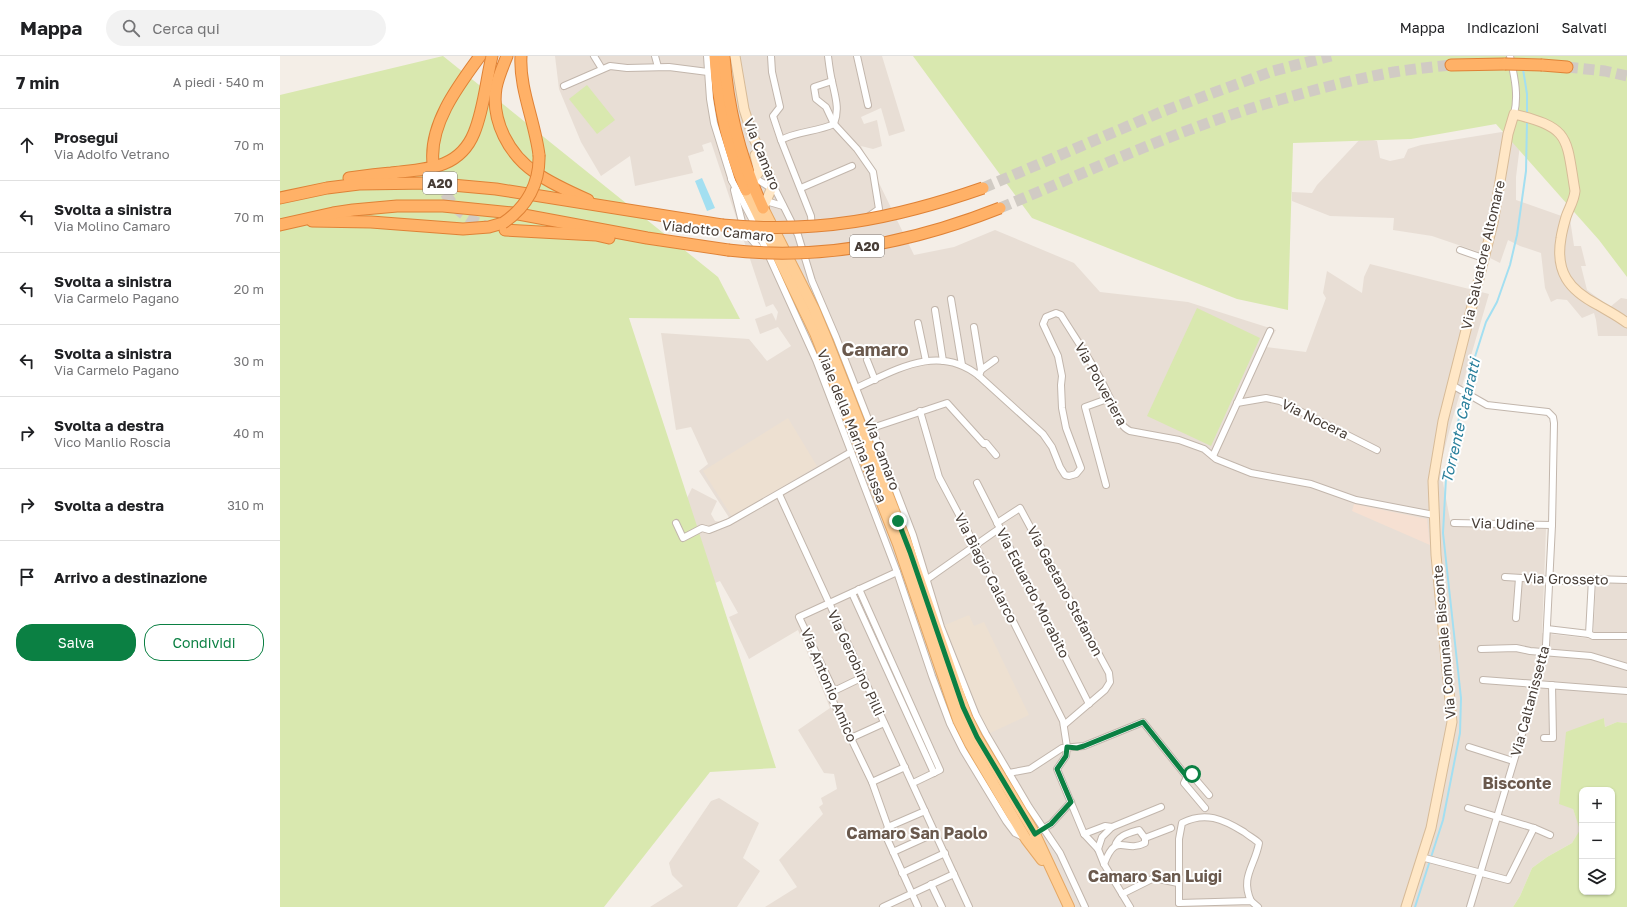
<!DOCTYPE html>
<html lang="it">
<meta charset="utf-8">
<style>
:root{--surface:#fff;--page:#f2f2f2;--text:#202124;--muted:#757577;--line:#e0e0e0;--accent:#0b8043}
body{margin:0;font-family:"Golos Text",sans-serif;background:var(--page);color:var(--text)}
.controls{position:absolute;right:12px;bottom:12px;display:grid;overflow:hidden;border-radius:8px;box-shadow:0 1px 3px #0004}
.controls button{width:36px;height:36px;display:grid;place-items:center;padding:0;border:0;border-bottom:1px solid var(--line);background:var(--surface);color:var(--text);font:20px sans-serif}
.stop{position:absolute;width:12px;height:12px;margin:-9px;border:3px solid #0b8043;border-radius:50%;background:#fff}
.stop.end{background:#0b8043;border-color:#fff;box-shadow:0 1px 4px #0008}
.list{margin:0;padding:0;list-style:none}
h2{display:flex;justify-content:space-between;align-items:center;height:52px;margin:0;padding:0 16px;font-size:17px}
h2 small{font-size:13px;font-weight:400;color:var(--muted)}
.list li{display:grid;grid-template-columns:26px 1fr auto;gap:12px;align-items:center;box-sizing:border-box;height:72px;padding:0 16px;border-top:1px solid var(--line)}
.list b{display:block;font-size:15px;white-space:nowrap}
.list p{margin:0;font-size:13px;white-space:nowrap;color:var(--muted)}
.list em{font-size:13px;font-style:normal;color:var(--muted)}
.actions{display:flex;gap:8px;padding:12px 16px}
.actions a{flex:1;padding:9px 0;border:1px solid var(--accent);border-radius:16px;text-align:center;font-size:14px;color:var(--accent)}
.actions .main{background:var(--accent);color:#fff}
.icon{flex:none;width:22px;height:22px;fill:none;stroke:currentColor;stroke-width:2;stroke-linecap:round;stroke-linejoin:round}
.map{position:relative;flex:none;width:1347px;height:851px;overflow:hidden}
header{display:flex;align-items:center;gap:24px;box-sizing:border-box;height:56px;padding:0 20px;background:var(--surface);border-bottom:1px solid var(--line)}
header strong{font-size:19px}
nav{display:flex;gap:22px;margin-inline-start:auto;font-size:14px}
.search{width:280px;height:36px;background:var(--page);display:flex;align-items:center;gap:10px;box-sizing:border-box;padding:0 14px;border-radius:22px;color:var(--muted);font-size:15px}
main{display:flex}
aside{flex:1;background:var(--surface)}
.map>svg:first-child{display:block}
.residential{fill:#e8ded5}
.commercial{fill:#f6e0d2}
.education{fill:#ede0d1}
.green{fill:#d9e8af;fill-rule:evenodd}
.water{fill:#a3dff1}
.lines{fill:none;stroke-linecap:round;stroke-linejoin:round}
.stream{stroke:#a3dff1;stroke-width:2}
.highway-tunnel{stroke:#d1cbc4;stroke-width:11;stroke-dasharray:11 5.5;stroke-linecap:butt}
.street-casing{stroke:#c2b6ac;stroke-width:8}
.secondary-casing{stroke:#d7bb98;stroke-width:11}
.primary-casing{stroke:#e5a764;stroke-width:12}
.highway-casing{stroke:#df8236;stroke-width:13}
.street{stroke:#fff;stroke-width:6}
.secondary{stroke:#ffe7c6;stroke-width:9}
.primary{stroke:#ffce95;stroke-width:10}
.highway{stroke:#ffb167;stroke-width:11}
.highway-bridge-casing{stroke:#df8236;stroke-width:13;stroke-linecap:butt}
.highway-bridge{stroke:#ffb167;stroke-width:11}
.route{stroke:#0b8043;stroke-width:5}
.labels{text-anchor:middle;stroke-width:4;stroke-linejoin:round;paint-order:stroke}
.shield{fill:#fff;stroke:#7e7772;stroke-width:1}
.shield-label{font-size:13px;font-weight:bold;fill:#473d36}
.street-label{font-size:14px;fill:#473d36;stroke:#fff}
.water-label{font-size:15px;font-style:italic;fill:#2a809c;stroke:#fff}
.quarter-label{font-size:16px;font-weight:bold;fill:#6a594d;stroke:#fff}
.district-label{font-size:18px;font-weight:bold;fill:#6a594d;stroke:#fff}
</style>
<header>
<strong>Mappa</strong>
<div class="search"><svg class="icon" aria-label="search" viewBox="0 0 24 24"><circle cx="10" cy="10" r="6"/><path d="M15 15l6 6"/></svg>Cerca qui</div>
<nav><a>Mappa</a><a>Indicazioni</a><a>Salvati</a></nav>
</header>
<main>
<aside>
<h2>7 min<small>A piedi · 540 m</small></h2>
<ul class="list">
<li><svg class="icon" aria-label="ahead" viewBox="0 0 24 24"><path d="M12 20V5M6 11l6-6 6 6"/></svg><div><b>Prosegui</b><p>Via Adolfo Vetrano</p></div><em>70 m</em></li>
<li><svg class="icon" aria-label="left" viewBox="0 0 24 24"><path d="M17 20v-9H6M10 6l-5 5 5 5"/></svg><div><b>Svolta a sinistra</b><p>Via Molino Camaro</p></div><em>70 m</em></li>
<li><svg class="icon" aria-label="left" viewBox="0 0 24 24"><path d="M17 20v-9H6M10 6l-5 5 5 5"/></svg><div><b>Svolta a sinistra</b><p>Via Carmelo Pagano</p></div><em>20 m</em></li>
<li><svg class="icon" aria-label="left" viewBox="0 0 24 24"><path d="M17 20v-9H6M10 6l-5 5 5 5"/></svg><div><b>Svolta a sinistra</b><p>Via Carmelo Pagano</p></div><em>30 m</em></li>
<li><svg class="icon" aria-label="right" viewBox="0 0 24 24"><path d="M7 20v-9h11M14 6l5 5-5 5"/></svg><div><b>Svolta a destra</b><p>Vico Manlio Roscia</p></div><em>40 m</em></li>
<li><svg class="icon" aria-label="right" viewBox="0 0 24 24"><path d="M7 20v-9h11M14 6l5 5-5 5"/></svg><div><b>Svolta a destra</b></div><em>310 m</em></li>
<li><svg class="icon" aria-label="arrive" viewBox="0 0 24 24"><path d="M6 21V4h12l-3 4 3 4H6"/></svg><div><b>Arrivo a destinazione</b></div></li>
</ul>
<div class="actions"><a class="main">Salva</a><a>Condividi</a></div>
</aside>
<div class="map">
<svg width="1347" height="851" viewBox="0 0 1347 851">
<rect width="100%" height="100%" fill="#f4eee7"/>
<g class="residential">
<path d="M275,0H602L625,75L609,80L601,52L581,61L584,68L597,64L602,90L593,93L581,90L634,199L674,191L715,174L794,207L820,236L908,246L996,274L986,291L1026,296L1046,242L1043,237L1047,215L1082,237L1084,221L1090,208L1209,238L1171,368L1160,411L1171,469L1266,473L1262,577L1313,583L1316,525L1347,527V667L1337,666L1325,671L1324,662L1293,753L1301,774L1292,787L1267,801L1252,812L1240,840L1233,851H485L517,831L499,804L543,758L539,751L543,748L541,742L557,733L554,718L544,717L518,674L550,652L518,574L469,603L449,561L458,557L440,525L423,532L406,444L412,432L437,445L431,458L435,465L442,466L450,463L419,415L428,408L411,371L396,374L381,277L469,283L487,305L511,290L498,271L480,278L475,263L492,257L496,265L498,256L493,248L486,251L431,86L422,89L424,95L408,100L413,117L355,130L350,100L321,120L301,86L279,33Z"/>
<path d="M1228,75L1241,81L1236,121V144L1290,163L1294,190H1301L1306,210H1301L1307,234L1330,251L1341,242L1347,243V280H1318L1316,264L1314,257L1302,262L1287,244L1277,243L1271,246L1265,232L1261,197L1240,190L1228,184L1220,207L1196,195L1152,180L1113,174L1114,162L1050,160L1012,145V136L1032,137L1037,129L1082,81L1097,85L1100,102L1110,105L1124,102L1128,93L1141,89Z"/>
<path d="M439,742L479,767L463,802L480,815L457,851H370L403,830L392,819L389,807L431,745Z"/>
</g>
<path class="commercial" d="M1074,448L1147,463L1150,489L1072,455Z"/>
<g class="education">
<path d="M508,362L537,410L452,461L423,415Z"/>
<path d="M689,559L694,570L704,566L749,659L708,678L692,643L665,569Z"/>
</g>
<g class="green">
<path d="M163,0L438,221L460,263L349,262L496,712L430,716L324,851H0V39Z"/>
<path d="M633,0H1347V221L1319,184L1216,68L1131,83L1013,87L1008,254L957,243L752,162Z"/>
<path d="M307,29L335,64L317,78L289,43Z"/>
<path d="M917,252L980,282L931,390L867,360Z"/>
<path d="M1324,662L1325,671L1337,666L1347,667V851H1233L1240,840L1252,812L1267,801L1292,787L1300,774L1293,753L1279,748L1286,676ZM1302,734H1332V836H1302Z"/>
</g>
<path class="water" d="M422,122L435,152L427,155L415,125Z"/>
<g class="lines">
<g class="stream">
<path d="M1243,13L1247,38V58"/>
<path d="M1135,851L1163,764L1180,677L1181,642L1163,477L1166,422L1175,378L1193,307L1206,266L1217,246L1230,209L1237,179L1246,115L1247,65"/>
</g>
<g class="highway-tunnel">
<path d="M1287,11L1325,15L1347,20"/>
<path d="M153,107C165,143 174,158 210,172"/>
<path d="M703,132L881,56L993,15L1051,0"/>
<path d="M720,152C812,114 903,71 999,44C1037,33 1075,23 1114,16C1133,13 1152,11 1171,9"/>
</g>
<g class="street-casing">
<g id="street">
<path d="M314,0L322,13"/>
<path d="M375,0L378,11"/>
<path d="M427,0L430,43L434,67L452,125"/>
<path d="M491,0L492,16L500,51L493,60L501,84L531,160L532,172"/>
<path d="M577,0L588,49"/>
<path d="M1230,0C1234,19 1239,39 1234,58"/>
<path d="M552,25L534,31L536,43L546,51L554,68L577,93L593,116L599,153L588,161"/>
<path d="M284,30L330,10L347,12L389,11L428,16"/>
<path d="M501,84C517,75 537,76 554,68C560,53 555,40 552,25C550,17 549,8 548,0"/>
<path d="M475,122L494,134"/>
<path d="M451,123L473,165L536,304L617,516L652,620L670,668L683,694L726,765L735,777L745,782"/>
<path d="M493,129L518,179L532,225L556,281L608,414L633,479L661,571L696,659L706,678L749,751L780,797L805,851"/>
<path d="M521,132L572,110"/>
<path d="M454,134L462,166L467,178L482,196"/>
<path d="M486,145L503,150"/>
<path d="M1180,194L1203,202"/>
<path d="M671,243L682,309"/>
<path d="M655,254L663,305"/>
<path d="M638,267L646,305"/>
<path d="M694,271L701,314L699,320"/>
<path d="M587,304L595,324"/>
<path d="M701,314L715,304"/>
<path d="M1172,329L1207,349L1268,356L1273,361L1274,367L1272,469L1266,589L1257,628L1190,851"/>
<path d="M576,332C616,314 658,287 699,320L763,378L772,391L780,411L785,419L789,420L796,418L801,412L786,372L782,352L781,329L782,320L778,300L763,268L766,261L776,257L781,259C799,288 819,316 832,347C837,358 839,370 850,375L899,384L924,393L936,403L971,417L1031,428L1076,444L1154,459"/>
<path d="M957,347L986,342L1000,345L1097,394"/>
<path d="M640,355L659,421L695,489L783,665L787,691L786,700L777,713L804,778L818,793L824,808L850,851"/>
<path d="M592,372L667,347L704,388L706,387L716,399"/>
<path d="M933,400L990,275"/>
<path d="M697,427L809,648"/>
<path d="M826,429L805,351L830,342"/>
<path d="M499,438L689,851"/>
<path d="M396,467L403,482L422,472L429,474L449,466L571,396"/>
<path d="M717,467L740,452L829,617L830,626L825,634L784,669"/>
<path d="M1174,467L1272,469"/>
<path d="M617,516L519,561L554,635L551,641L592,726L608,771L605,778L638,851"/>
<path d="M1225,521L1304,526L1312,523L1347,524"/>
<path d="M646,524L720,472"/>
<path d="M579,533L660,714L633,727"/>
<path d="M572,537L654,717"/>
<path d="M1236,562L1239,522"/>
<path d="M1267,573L1309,578L1313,580H1347"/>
<path d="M1309,578L1312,523"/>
<path d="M1201,593L1236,592L1250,595L1311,600L1347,611"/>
<path d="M1203,624L1347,635"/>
<path d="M554,635L583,621"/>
<path d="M571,682L604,667"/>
<path d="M1264,682H1273L1272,629"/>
<path d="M1189,691L1233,705"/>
<path d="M729,717L750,713L782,692L804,690L863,666L907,721L904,727L925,752"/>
<path d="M907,721L911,718L929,739"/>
<path d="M592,726L625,711"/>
<path d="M1188,752L1254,772L1270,779"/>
<path d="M608,771L645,755"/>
<path d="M804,778L825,770L832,771"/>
<path d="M753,779L771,768L791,746"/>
<path d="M865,782L891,772"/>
<path d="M818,793L822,781L832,771L881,751"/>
<path d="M613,796L655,777"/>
<path d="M1141,801L1228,824L1254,772"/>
<path d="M824,808C837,774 844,798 865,787V782L859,774C849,777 838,779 835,790"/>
<path d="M622,817L665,797"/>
<path d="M651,828L662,851"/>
<path d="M842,838L874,822L898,827"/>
<path d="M899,847V783L902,767C925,755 943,763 964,776C969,780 975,783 979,787C975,810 960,821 971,845"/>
<path d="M899,847L971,845L978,851"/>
<path d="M603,851L674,818"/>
</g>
</g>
<g class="secondary-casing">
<g id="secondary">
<path d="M455,0L464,53L471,75L493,129L483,152"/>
<path d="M469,129L479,116L475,99"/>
<path d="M1126,851L1151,772L1172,666L1156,499L1153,425L1163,365L1213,167L1228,78L1234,58C1291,72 1286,81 1295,135C1294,145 1289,152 1286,161C1284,168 1282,175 1281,182C1275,216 1289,234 1318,249C1328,255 1338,260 1347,267"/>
</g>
</g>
<g class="primary-casing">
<g id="primary">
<path d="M466,134L535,277L618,488L678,664L690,688L746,783L762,804"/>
<path d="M483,152L534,253L547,284L626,485L687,661L697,681L755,778L789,851"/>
</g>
</g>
<g class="highway-casing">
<g id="highway">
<path d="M227,0C223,10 218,21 216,32C211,65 229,99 256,117C272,128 290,136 308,144"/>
<path d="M241,0C239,32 255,66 259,99"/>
<path d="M435,0C438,47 447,91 466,134"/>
<path d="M444,0C448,54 460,103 483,152"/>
<path d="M1171,9L1225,8"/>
<path d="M1262,9L1287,11"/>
<path d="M153,107C149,68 178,30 200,0"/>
<path d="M69,122C83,120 97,118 111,117C144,113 179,114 194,77C204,53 206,25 212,0"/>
<path d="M0,142L47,132L79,128L150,127L216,133L442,169"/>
<path d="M32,165L91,166L183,173L209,171L223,167"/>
<path d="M0,169L53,157L73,154L117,150H163L233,157L367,182L448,194"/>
<path d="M225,174L316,179L329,182"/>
</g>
</g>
<use href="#street" class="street"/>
<use href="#secondary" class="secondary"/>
<use href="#primary" class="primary"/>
<use href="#highway" class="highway"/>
<g class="highway-bridge-casing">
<g id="highway-bridge">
<path d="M1225,8L1262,9"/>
<path d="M223,167C247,151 260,127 259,99"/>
<path d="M442,169C537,178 614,163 703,132"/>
<path d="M448,194C540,205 634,186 720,152"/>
</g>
</g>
<use href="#highway-bridge" class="highway-bridge"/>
</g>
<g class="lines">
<path class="route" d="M618,465L630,496L683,651L697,681L755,778L771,768L791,746L777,713L786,700L787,691L797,692L804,690L863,666L907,721L912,718"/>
</g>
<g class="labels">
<g class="shield">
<rect x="143" y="116" width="34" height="22" rx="3"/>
<rect x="570" y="179" width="34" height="22" rx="3"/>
</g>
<g class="shield-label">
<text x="160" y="132">A20</text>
<text x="587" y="195">A20</text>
</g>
<g class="street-label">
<text transform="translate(482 98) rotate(68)" y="5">Via Camaro</text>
<text transform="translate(438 175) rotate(6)" y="5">Viadotto Camaro</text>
<text transform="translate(1203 199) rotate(-77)" y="5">Via Salvatore Altomare</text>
<text transform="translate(821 328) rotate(61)" y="5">Via Polveriera</text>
<text transform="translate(1035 363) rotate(26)" y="5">Via Nocera</text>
<text transform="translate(572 370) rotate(68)" y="5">Viale della Marina Russa</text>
<text transform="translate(602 398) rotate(69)" y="5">Via Camaro</text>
<text transform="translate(1223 468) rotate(2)" y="5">Via Udine</text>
<text transform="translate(706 512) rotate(63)" y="5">Via Biagio Calarco</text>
<text transform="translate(1286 523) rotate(1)" y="5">Via Grosseto</text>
<text transform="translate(785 535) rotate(62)" y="5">Via Gaetano Stefanon</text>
<text transform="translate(753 537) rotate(63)" y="5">Via Eduardo Morabito</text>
<text transform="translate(1164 586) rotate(-95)" y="5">Via Comunale Bisconte</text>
<text transform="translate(576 607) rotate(65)" y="5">Via Gerobino Pilli</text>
<text transform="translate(549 629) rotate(67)" y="5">Via Antonio Amico</text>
<text transform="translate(1250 645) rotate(-75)" y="5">Via Caltanissetta</text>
</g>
<g class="water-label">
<text transform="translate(1181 365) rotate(-77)" y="5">Torrente Cataratti</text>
</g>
<g class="quarter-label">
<text x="1237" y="733">Bisconte</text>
<text x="637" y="783">Camaro San Paolo</text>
<text x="875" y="826">Camaro San Luigi</text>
</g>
<g class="district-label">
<text x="595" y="300">Camaro</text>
</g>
</g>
</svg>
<div class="controls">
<button>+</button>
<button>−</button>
<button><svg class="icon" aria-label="layers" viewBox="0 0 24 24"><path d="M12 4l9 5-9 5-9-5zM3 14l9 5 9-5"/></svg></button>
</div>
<div class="stop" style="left:912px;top:718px"></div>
<div class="stop end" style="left:618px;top:465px"></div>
</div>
</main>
